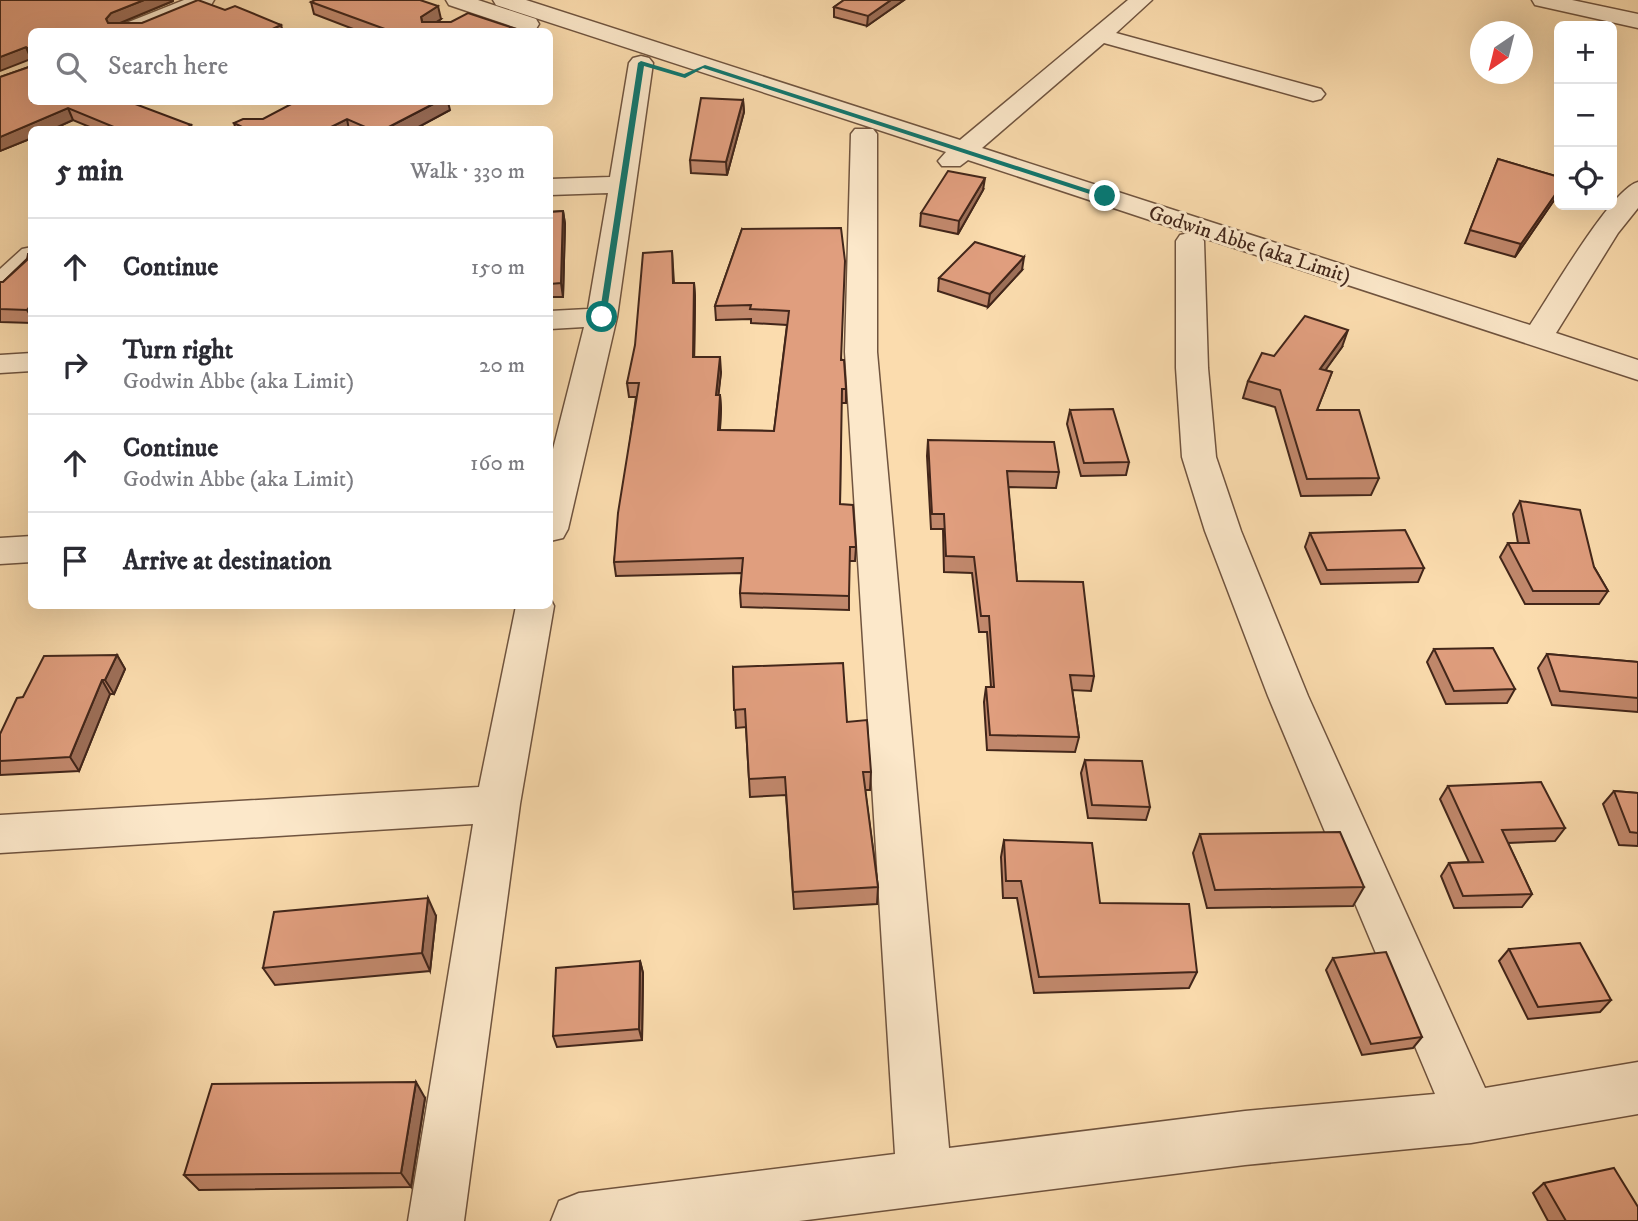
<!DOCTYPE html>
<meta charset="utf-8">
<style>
:root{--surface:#fff;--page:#f7f7f7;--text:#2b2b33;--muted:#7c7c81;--line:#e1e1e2}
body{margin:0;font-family:"IM FELL DW Pica",serif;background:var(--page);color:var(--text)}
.controls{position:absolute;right:21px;top:21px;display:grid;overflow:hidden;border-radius:10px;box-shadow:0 7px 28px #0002}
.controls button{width:63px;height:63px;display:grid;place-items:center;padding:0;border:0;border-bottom:2px solid var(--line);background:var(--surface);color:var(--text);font:35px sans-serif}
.compass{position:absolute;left:1470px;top:21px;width:63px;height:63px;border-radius:50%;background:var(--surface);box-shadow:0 7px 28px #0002;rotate:215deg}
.stop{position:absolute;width:21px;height:21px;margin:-16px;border:5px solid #0f766e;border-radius:50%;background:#fff}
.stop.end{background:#0f766e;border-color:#fff;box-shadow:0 2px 7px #0008}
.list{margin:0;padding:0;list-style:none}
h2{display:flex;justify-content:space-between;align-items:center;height:91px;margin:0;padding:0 28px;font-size:30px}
h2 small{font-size:23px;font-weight:400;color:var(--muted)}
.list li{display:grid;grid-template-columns:46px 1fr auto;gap:21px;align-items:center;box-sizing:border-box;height:98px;padding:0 28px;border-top:2px solid var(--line)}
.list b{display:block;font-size:26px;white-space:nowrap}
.list p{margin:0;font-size:23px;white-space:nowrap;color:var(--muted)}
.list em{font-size:23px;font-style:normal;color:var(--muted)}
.icon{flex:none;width:38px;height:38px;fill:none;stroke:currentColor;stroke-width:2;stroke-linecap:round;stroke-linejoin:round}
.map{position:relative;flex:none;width:1638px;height:1221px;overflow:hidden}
.search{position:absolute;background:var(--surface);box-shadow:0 7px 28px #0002;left:28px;top:28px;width:525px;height:77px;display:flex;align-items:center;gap:18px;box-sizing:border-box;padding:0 24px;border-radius:10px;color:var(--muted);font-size:26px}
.panel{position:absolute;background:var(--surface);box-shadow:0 7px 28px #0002;left:28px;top:126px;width:525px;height:483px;border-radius:10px}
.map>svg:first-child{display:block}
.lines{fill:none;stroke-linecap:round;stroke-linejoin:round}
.minor-casing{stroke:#70543f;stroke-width:3}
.minor{fill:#fce8ca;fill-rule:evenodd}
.wall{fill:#c1886c;stroke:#42261a;stroke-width:2}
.shaded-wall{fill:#9d6f58;stroke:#42261a;stroke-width:2}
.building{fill:#e09e7e;stroke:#42261a;stroke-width:2}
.route{fill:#0f766e}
.labels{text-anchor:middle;stroke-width:6;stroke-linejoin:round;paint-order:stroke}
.far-street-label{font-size:21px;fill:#42261a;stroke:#fce8ca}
</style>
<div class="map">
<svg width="1638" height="1221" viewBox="0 0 1638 1221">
<rect width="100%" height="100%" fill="#fbdcae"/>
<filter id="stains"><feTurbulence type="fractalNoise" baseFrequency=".00286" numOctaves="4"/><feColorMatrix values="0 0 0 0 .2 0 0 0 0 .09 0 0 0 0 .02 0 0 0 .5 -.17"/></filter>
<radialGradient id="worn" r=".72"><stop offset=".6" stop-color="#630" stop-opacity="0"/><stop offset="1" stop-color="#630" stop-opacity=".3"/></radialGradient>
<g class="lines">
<g class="minor-casing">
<g id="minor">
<path d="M184,0H214L211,5L145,32H113L116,27Z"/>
<path d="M446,0H478L536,19L539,24L536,29H520L449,5Z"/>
<path d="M493,0H526L960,140L1128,0H1152L1116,33L1321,89L1325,94L1321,99L1313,101L1104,43L982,148L1530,325C1549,297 1611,189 1638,182V208L1618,233L1556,333L1638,360V380L1201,237L1204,241L1208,368L1216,457L1241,531L1308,696L1485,1088L1638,1062V1114L1471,1143L1245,1165L799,1221H551L559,1201L579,1193L895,1154L845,352L851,134L855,129H873L877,134V352L949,1148L1245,1111L1435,1094L1268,696L1205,531L1182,457L1176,368V241L1180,235L1189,233L968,160L960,166H942L938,161L946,152L496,5Z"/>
<path d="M1532,0H1572L1638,14V28L1535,5Z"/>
<path d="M641,56L649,58L653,63L617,317L568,529L563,538L550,541V461L584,327L550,329V311L588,309L608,193L550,195V179L610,177L629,63L633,58Z"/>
<path d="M32,247V271L10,290L0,293V269L22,249Z"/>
<path d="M32,353V371L0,373V355Z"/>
<path d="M32,536V562L0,564V538Z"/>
<path d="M550,598L554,606L520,804L464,1221H408L473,824L0,853V815L479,787L516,606H550Z"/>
</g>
</g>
<use href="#minor" class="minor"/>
</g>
<g class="wall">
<path d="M0,0L173,1L119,23H142L225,10L281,25L32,32V102L191,125L192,130H97L73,120L51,130H32V138L0,151V77L29,67V59Z"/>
<path d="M844,0H904L867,26L834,17V7Z"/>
<path d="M311,2L441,19L437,22L519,30V32H361L314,14Z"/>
<path d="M743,100L744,112L727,175L691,173L690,160Z"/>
<path d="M450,110L413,130H236L234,123L263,119Z"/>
<path d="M1498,159L1559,177V193L1515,257L1465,243Z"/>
<path d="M983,190L958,234L920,226L921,213Z"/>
<path d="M563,211L565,224L563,297H550V212Z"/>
<path d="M742,229L842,360L846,389V403H841L840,504L856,547L855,561H849V610L741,607L740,593L742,573L616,576L614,562L636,397H629L627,383L672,251L674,283H694L695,297L694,357L721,372L718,395H720L721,409L720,430L774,431L787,325L751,323V319L716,320L715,306Z"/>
<path d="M32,254V323L0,322V282H3Z"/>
<path d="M1022,270L988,307L938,291L939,278Z"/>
<path d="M1342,347L1325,370L1332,372L1317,410L1379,478L1371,495L1301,496L1275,407L1243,398L1248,381L1274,356Z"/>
<path d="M1070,410L1129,462L1126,475L1081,476L1067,424Z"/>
<path d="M928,440L1059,472L1056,488L1008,487L1017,581L1094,676L1091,691L1072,690L1079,737L1075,752L987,750L984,702L986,687H991L987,632H979L972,573L944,572L943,529H931L927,456Z"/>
<path d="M1520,501L1594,567L1608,591L1599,604H1525L1500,557L1508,543H1518L1513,514Z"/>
<path d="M1310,533L1424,568L1418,582L1321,584L1305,547Z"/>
<path d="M1434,649L1515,689L1507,703L1446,704L1427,662Z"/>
<path d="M1547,654L1638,662V712L1552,705L1538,668Z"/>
<path d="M117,655L125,669L114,694H110L79,771L0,775V761L23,697Z"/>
<path d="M733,667L847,722L871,772L870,790H865L878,887L877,904L794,909L786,795L750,797L746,727L736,728Z"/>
<path d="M1085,760L1150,807L1146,820L1088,818L1081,773Z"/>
<path d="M1448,786L1565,828L1555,841L1508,843L1532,894L1522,907L1454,908L1441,876L1449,863L1469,862L1440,799Z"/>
<path d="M1614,791L1638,793V846L1619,845L1603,804Z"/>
<path d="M1200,834L1364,887L1353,906L1207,908L1193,853Z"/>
<path d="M1004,840L1100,903L1197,972L1189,988L1034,993L1017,898H1003L1001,857Z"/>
<path d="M436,916L430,971L275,985L263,968Z"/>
<path d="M1509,949L1611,1000L1600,1012L1528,1019L1499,961Z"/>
<path d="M1333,958L1422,1037L1413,1048L1362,1055L1326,970Z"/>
<path d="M640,961L643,973L642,1040L557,1047L553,1036Z"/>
<path d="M425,1098L411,1187L199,1190L184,1175Z"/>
<path d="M1544,1183L1638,1221H1548L1533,1193Z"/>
</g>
<g class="shaded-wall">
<path d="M144,0H173V1L115,25L111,31L106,19L111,13Z"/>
<path d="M891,0H904L867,26L868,16Z"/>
<path d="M438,6L441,19L424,30L421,17Z"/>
<path d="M281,25L283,32H266Z"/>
<path d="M26,47L31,59L0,71V57Z"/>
<path d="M743,100L744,112L727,175L726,162Z"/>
<path d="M437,102H448L450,110L413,130H383Z"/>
<path d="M68,108L73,120L51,130H32V138L0,151V137Z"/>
<path d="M347,119L349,130H325Z"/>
<path d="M191,125L192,130H182Z"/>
<path d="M985,178L983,190L958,234L959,221Z"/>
<path d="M1559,189V193L1515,257L1521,244Z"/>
<path d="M563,211L565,224L563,297L561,283Z"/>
<path d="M1024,257L1022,270L988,307L990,294Z"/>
<path d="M694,283L695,297L694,371L693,357Z"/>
<path d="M32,304V318L27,310Z"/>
<path d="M1348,330L1342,347L1314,386L1320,369Z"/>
<path d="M720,357L721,372L717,409L716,395Z"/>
<path d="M720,395L721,409L719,445L718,430Z"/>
<path d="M117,655L125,669L114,694L105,680Z"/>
<path d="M102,680L110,694L79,771L70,757Z"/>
<path d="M428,898L436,916L430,971L422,953Z"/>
<path d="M640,961L643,973L642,1040L639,1029Z"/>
<path d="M416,1082L425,1098L411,1187L401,1173Z"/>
</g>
<g class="building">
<path d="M0,0H144L111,13L106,19L108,23H142L198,0L225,10L235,6L281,25L266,32H32V102H130L191,125L182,130H121L68,108L0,137V77L29,67V49L26,47L0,57Z"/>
<path d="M315,0H420L438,6L421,17L422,22H451L468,13L519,30L515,32H393L311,2Z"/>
<path d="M844,0H891L868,16L834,7Z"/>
<path d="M701,98L743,100L726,162L690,160Z"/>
<path d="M295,102H437L383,130H372L347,119L325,130H248L234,123L243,119H263Z"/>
<path d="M1498,159L1559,177V189L1521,244L1470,230Z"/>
<path d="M948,171L985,178L959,221L921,213Z"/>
<path d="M563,211L561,283L550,284V212Z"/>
<path d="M841,228L845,261L841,360H844L846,389H842L840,504L853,505L856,547H850L849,596L740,593L743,558L614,562L618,513L639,383H627L635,345L643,253L672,251L673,283H694L693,357H720L716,395H720L718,430L774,431L789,311L750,309L751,305L715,306L742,229Z"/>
<path d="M975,242L1024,257L990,294L939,278Z"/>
<path d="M28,254H32V304L27,310L0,309V282H3L27,260Z"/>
<path d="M1305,316L1348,330L1320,369L1332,372L1317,410H1359L1379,478L1307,479L1280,390L1248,381L1262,353L1274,356Z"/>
<path d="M1113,409L1129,462L1084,463L1070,410Z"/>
<path d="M928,440L1054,442L1059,472L1007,471L1017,581L1083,582L1094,676L1070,675L1079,737L990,735L986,687H994L989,616H981L974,557L946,556L944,514H932Z"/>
<path d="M1520,501L1580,510L1594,567L1608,591H1533L1508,543H1529Z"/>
<path d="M1405,530L1424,568L1327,570L1310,533Z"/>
<path d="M1493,648L1515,689L1454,691L1434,649Z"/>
<path d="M1547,654L1638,662V698L1560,691Z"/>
<path d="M117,655L105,680H102L70,757L0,761V734L17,698L23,697L44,656Z"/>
<path d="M843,663L847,722L867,720L871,772H863L878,887L793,892L785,777L749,779L745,709L734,710L733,667Z"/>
<path d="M1085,760L1142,761L1150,807L1092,805Z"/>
<path d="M1541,782L1565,828L1502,830L1532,894L1463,896L1449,863L1483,862L1448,786Z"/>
<path d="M1614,791L1638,793V833L1630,832Z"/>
<path d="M1340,832L1364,887L1215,890L1200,834Z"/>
<path d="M1004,840L1092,843L1100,903L1189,904L1197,972L1039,977L1021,881H1006Z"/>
<path d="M428,898L422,953L263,968L274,912Z"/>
<path d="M1580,943L1611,1000L1538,1007L1509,949Z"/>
<path d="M1386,952L1422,1037L1371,1044L1333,958Z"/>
<path d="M640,961L639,1029L553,1036L556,968Z"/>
<path d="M416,1082L401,1173L184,1175L212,1084Z"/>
<path d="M1614,1168L1638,1207V1221H1566L1544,1183Z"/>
</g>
<path class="route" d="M641,61L684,74L705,65L1109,196L1102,198L703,68L685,78L644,66L606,317L599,318L638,63Z"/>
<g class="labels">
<g class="far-street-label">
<text transform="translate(1250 244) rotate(18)" y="7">Godwin Abbe (aka Limit)</text>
</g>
</g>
<rect width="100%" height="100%" filter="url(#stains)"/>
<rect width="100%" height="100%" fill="url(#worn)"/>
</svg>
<div class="controls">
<button>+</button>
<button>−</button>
<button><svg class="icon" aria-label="locate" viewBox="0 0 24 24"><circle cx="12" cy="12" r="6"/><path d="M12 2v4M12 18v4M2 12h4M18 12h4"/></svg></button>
</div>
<svg class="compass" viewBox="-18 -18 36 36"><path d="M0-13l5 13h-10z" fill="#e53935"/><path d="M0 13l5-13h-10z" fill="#7c7c81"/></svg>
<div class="stop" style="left:602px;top:317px"></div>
<div class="stop end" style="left:1105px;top:196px"></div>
<div class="search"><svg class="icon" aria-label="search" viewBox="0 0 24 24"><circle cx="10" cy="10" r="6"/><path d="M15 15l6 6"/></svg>Search here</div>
<section class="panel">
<h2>5 min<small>Walk · 330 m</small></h2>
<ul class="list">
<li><svg class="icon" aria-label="ahead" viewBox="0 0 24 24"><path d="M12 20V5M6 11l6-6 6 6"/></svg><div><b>Continue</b></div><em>150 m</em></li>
<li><svg class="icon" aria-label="right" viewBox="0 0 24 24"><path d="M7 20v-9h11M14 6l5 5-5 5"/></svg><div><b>Turn right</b><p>Godwin Abbe (aka Limit)</p></div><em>20 m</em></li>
<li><svg class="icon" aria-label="ahead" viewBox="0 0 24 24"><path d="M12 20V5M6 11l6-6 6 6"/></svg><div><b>Continue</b><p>Godwin Abbe (aka Limit)</p></div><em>160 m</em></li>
<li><svg class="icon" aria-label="arrive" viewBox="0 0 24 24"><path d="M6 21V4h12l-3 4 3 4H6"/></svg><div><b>Arrive at destination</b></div></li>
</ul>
</section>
</div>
